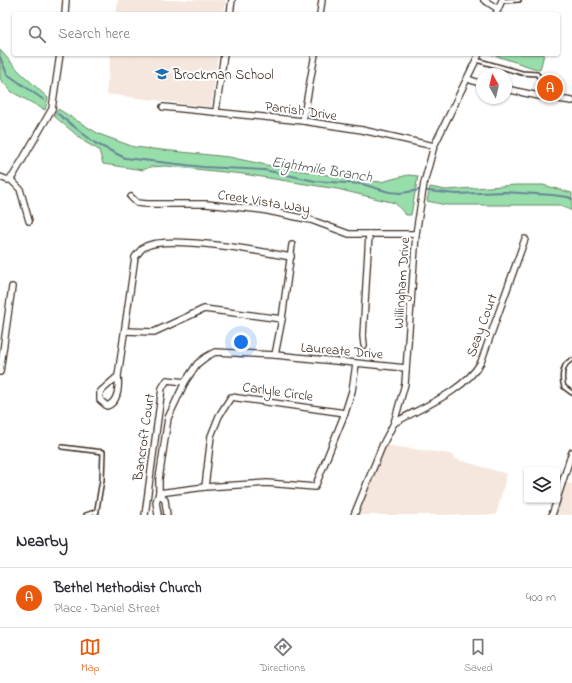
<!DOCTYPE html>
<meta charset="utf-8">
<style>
:root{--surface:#fff;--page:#f7f7f7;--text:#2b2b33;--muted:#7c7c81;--line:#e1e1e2;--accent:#ea580c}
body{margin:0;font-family:"Indie Flower",sans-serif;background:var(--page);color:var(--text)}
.controls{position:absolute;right:12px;bottom:12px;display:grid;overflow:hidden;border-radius:4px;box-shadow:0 1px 3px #0004}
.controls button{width:36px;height:36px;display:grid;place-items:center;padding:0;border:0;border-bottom:1px solid var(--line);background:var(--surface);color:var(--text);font:20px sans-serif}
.compass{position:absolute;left:476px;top:68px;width:36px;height:36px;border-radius:50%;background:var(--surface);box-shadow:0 1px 3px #0004;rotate:352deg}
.you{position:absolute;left:241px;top:342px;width:14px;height:14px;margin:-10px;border:3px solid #fff;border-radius:50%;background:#1a73e8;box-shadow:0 0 0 6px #1a73e833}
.badge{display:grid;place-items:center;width:26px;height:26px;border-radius:50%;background:var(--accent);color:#fff;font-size:13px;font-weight:700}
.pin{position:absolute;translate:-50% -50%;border:2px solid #fff;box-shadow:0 1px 4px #0006}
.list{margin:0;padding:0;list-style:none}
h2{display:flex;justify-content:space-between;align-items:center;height:52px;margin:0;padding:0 16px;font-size:17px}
h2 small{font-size:13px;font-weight:400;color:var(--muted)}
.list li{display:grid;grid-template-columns:26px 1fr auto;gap:12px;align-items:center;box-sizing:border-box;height:60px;padding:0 16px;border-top:1px solid var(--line)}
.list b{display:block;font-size:15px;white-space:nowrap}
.list p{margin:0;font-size:13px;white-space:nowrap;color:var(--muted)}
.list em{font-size:13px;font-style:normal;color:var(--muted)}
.icon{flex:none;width:22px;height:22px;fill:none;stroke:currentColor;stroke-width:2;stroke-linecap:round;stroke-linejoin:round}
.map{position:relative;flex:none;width:572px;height:515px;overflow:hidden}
.search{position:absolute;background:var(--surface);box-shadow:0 1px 3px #0004;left:12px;right:12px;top:12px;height:44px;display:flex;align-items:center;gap:10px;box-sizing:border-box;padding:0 14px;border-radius:4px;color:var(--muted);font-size:15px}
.sheet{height:112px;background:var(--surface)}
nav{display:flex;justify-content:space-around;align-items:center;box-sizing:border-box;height:56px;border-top:1px solid var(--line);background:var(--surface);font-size:11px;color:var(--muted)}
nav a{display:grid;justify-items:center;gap:2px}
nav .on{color:var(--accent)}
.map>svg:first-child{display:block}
.built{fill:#f5e7de}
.green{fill:#97deab;stroke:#698464}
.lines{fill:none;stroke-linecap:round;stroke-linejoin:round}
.stream{stroke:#688696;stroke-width:2}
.lane-casing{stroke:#3b2a1e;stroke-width:6}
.street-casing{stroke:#3b2a1e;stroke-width:8}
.lane{stroke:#fff;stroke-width:3}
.street{stroke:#fff;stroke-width:5.5}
.labels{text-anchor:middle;stroke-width:4;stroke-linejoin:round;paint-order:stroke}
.poi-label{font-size:14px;fill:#3b2a1e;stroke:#fff;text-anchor:start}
.street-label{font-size:14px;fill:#3b2a1e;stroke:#fff}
.water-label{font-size:15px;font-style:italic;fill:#52585a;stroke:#fff}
</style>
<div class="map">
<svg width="572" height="515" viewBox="0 0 572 515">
<rect width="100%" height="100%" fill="#fff"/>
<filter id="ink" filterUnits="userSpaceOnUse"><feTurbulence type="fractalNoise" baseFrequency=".025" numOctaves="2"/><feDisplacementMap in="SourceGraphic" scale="8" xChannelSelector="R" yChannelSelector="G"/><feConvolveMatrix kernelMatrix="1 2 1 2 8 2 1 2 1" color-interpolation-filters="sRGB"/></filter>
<g filter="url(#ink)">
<g class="built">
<path d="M118,0H226L224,14H116Z"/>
<path d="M111,54H218L211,107L106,94Z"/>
<path d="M384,445L451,454L455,459L507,474L496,515H358Z"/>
<path d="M565,482L572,484V515H556Z"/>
</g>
<g class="green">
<path d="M0,50L19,71L48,98L45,110L12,92L0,79Z"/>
<path d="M490,54H544L540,70Z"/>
<path d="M58,109L99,134L134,147L229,157L271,166L360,180L381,182L408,175L418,176L411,215H406L395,203L337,189L243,174L166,166L150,167L143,170L103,164L99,150L85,142L54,116Z"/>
<path d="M516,185H543L572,193V211L560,205H446L427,201L430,187L446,190Z"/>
</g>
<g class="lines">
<g class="stream">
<path d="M0,57L7,74L44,100"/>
<path d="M58,114L95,143L125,158L203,167L264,170L315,181L362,184L389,192L401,193L420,190L456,194L504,192L552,195L568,197L572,199"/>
</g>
<g class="lane-casing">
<g id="lane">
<path d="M502,1L519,0"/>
<path d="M476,60L522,73L537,74L541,80L539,96"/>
<path d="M572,360C562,363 561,378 564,387L572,393"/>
<path d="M62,447L103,452L102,480L96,515"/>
<path d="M86,515L97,511"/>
</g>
</g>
<g class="street-casing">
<g id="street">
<path d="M484,0L498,9"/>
<path d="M65,14L66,0"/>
<path d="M230,14L232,0"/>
<path d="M320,14L322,0"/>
<path d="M496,14L502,0"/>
<path d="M468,79L482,84"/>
<path d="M506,89L539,96L572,101"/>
<path d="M163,107L303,121L362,130L434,146"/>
<path d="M216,111L224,54"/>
<path d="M303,121L315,54"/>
<path d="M0,177L8,180L13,176L52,109L60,54"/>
<path d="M10,179L20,189L29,221"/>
<path d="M131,197L137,203L147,204H206L263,210L311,220L349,234H416"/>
<path d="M125,331L154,332L204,309L282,319"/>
<path d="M364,345L363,336L369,234"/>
<path d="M275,355L282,319L292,245"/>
<path d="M0,372L12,287"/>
<path d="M118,376C119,387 118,402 107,406L100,400V392L118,376L135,257C138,254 140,250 143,248C163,233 265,252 291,257"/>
<path d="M394,423C422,407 465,391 481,362L525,239"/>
<path d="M205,487L211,436L219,416L231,397L345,413"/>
<path d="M159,493L205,487L267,483L315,487L345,413L352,391L356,364"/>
<path d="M159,493L165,500L167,515"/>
<path d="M557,499L572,452"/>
<path d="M145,515L162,388L167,380L185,382"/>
<path d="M158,515L156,502L159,493V479L168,418L185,382L197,364L206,357L215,352L275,355L406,368"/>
<path d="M354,515L383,444L394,423L405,384L416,234L424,183L434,146L479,54"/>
<path d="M552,515L557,500"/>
</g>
</g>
<use href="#lane" class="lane"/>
<use href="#street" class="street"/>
</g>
</g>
<defs>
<g id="school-bare" transform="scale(1.08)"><path d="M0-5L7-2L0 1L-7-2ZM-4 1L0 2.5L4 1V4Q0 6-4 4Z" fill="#1f6fb2" stroke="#fff" stroke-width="2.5" paint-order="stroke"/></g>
</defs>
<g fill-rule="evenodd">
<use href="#school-bare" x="162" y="74"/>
</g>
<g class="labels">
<g class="poi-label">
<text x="173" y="79">Brockman School</text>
</g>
<g class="street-label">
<text transform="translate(301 110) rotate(8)" y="5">Parrish Drive</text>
<text transform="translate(264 201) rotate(9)" y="5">Creek Vista Way</text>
<text transform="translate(401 283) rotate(-86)" y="5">Willingham Drive</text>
<text transform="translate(481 325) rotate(-70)" y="5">Seay Court</text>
<text transform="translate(342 350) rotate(5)" y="5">Laureate Drive</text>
<text transform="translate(278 391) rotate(8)" y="5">Carlyle Circle</text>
<text transform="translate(143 437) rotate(-82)" y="5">Bancroft Court</text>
</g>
<g class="water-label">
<text transform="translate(322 169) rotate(9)" y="5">Eightmile Branch</text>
</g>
</g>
</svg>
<div class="controls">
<button><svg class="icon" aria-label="layers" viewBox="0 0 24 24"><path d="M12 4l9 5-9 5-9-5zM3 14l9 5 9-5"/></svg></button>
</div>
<svg class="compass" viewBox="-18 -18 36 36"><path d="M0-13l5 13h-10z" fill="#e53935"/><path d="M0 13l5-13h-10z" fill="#7c7c81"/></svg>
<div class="you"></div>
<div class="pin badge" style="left:550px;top:88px">A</div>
<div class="search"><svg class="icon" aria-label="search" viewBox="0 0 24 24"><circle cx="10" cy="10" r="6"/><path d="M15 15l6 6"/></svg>Search here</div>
</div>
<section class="sheet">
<h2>Nearby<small></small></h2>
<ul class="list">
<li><span class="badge">A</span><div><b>Bethel Methodist Church</b><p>Place · Daniel Street</p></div><em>400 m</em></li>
</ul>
</section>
<nav>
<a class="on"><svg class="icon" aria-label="map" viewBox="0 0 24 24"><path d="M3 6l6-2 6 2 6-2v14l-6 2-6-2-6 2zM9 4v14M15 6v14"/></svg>Map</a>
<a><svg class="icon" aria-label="directions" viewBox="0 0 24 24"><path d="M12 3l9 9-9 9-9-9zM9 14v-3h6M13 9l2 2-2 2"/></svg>Directions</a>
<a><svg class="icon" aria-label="saved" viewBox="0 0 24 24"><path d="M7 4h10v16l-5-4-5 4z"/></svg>Saved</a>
</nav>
